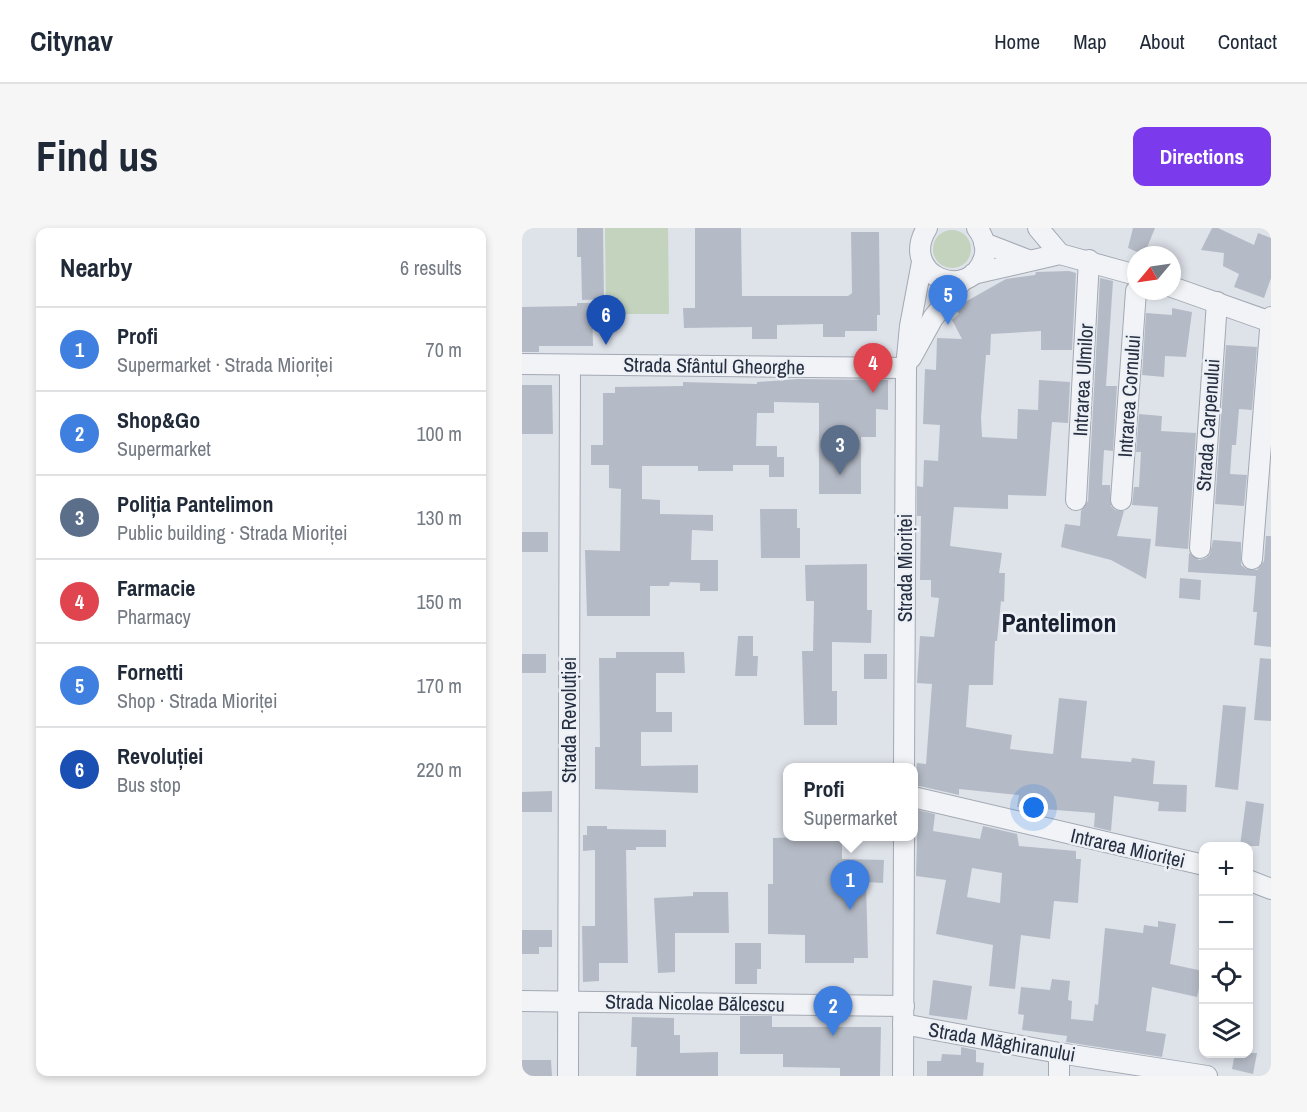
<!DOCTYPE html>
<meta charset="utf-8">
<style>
:root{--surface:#fff;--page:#f6f6f7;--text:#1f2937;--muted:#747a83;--line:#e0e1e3;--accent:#7c3aed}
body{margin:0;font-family:"Archivo Narrow",sans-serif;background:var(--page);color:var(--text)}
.controls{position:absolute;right:18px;bottom:18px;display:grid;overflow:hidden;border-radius:12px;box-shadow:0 3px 9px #0003}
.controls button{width:54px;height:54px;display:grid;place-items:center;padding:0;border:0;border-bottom:2px solid var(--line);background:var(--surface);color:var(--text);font:30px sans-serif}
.compass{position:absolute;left:605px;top:18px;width:54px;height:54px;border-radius:50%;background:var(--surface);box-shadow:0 3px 9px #0003;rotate:241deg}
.you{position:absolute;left:512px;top:580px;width:21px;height:21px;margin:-15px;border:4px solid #fff;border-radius:50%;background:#1a73e8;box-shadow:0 0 0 9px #1a73e833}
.badge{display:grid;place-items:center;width:39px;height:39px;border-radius:50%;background:var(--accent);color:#fff;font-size:20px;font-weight:700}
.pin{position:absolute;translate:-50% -50px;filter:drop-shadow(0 2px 3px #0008)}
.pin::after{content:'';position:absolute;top:32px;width:21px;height:18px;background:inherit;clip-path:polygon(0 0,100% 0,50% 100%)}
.popup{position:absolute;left:261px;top:535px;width:135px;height:78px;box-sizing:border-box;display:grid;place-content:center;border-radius:12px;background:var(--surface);filter:drop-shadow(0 2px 4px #0005);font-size:20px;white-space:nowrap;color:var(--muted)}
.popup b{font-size:22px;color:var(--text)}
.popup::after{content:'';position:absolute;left:50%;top:100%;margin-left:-12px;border:12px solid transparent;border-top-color:var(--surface)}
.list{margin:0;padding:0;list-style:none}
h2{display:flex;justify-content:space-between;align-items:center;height:78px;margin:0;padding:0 24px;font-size:26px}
h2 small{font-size:20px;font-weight:400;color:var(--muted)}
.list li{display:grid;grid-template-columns:39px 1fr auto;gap:18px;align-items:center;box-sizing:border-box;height:84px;padding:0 24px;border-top:2px solid var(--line)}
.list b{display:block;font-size:22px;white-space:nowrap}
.list p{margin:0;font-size:20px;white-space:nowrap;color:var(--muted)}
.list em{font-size:20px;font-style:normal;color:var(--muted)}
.icon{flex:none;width:33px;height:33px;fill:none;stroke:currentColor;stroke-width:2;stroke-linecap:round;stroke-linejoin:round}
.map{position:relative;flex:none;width:749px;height:848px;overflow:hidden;border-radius:12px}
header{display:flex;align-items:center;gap:36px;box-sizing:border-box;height:84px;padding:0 30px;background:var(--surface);border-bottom:2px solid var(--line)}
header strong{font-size:28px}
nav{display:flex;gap:33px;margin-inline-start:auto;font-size:21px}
.intro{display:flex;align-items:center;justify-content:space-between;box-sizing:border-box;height:144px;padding:0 36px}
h1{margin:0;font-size:42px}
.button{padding:15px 27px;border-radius:12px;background:var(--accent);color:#fff;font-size:21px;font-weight:700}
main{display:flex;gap:36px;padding:0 36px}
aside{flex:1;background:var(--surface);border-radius:12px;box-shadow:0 3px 9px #0003}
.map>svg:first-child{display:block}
.green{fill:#c3d3be}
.building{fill:#b5bbc6;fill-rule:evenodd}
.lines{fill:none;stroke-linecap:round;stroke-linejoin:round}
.minor-casing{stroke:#a3a9b3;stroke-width:22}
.minor{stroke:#f1f3f7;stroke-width:20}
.labels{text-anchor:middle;stroke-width:5;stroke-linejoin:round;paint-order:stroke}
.street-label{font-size:20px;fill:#262f41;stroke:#edf1f6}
.district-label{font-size:26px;font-weight:bold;fill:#182031;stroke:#edf1f6}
</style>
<header>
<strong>Citynav</strong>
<nav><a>Home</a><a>Map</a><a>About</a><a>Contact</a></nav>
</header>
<div class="intro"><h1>Find us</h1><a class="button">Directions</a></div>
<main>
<aside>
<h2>Nearby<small>6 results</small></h2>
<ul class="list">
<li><span class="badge" style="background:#3f7fe0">1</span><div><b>Profi</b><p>Supermarket · Strada Mioriței</p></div><em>70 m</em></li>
<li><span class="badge" style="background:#3f7fe0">2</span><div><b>Shop&amp;Go</b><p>Supermarket</p></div><em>100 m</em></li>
<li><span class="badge" style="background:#5c6f8a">3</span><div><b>Poliția Pantelimon</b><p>Public building · Strada Mioriței</p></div><em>130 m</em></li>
<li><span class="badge" style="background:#e0444e">4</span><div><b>Farmacie</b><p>Pharmacy</p></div><em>150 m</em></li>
<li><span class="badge" style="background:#3f7fe0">5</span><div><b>Fornetti</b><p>Shop · Strada Mioriței</p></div><em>170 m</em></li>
<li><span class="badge" style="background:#1a4fb4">6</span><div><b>Revoluției</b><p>Bus stop</p></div><em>220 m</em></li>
</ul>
</aside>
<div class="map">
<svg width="749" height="848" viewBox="0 0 749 848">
<rect width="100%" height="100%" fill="#dee2e9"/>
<g class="green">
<path d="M83,0H146L147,86H84Z"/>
<circle cx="430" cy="21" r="19"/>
</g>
<g class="building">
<path d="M55,0H81L82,71L60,72L59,29H55Z"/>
<path d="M173,0H219L220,68H326L330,65L329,4H357L358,87H355V103H323V109H301V96L255,97V111H230V99L162,100L161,80H173Z"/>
<path d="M611,0H633L622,27L606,20Z"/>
<path d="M690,0H696L732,17L736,5L749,10V50L742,70L712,59L717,46L701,38L702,25L679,22Z"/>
<path d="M547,43L554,45L550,122H519V103L469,106L468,127H464L459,190L460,209L495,211L496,181L516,182L517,152L548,154L546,195L530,194L524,268L486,267V281L432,279L428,318L480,325L477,345H483L482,374L479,373L475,413H473L471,457H447L444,499L490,507L488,521L531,526L537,470L565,473L559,530L609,534L610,530L633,533L631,556L665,557L664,584L636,583L637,574L592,568L589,603L572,599L573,585L495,579L497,567L437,561V567L393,557L395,535L404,536L410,456L395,455L398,408L412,409L417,370L409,369V352H398L399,288H395V258L401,259L402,232L416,233L418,197L401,196L403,141L414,142L415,110L440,111L430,92L437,86L434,80L436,78L484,51L513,47L514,44Z"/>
<path d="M578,50L591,53L584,158H595L591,223L582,222L580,257H588L589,278L593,282L602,283L595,308L629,311L624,351L589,332L539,319L543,296L558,298L559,283L566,273Z"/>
<path d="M55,75H70L71,118H17V124H0V79L55,78Z"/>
<path d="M650,80L670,84L664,129L643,128L642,149L620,147L624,85L650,87Z"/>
<path d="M704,117L735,119L730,182L717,181L714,217H710L708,246L725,247L722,278L693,276Z"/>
<path d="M276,151L366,152V182L354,181V209H339V266H297V175L252,174V185H235L234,218H255V229H262V249H247V237H211V243H176V238H120V271L138,272V286L191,287V303L170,302L169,332H196V363H178V355L148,354L147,358H128V388H65L63,322L98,323L99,261L87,260V237H69V217H81V165H93V159L161,158V154L235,156V154Z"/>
<path d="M0,157H30L31,206H0Z"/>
<path d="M617,186L640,188L639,203L674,205L666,321L633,318L636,279L610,277L612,259H617L619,224H614Z"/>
<path d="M238,281H275V300H278V330H239Z"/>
<rect x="0" y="304" width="26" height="20"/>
<path d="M744,308H749V419L732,417L735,384H731L734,348L666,344L667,325L677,332L684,330L688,326L691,312L719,314V337L724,341L735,342L742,333Z"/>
<path d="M345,336V382H350L349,415L310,414V463H315V497H282L280,423H291L292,373H284L283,337Z"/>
<path d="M658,350L679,352L678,372L657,370Z"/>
<path d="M216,408H231V428H236L235,448H213Z"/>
<path d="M94,424H162L163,445H134V484H150V504H119V538L176,537V565L73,561V519H78L77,430H94Z"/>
<rect x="0" y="426" width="24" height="19"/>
<rect x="342" y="426" width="23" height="25"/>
<path d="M738,430L749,431V493L732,492Z"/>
<path d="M701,477L724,479L716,562L693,559Z"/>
<path d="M30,563V584H0V564Z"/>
<path d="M724,573L742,576L737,618H718Z"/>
<path d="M396,582L413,586L411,603L458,611L461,598L495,606L497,618L554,623V631H559L556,675L532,673L528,711L499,707L493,761L467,758L471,717L414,706L424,652L394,648ZM450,640L480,645L478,675L445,669Z"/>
<path d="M65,598H85V601L144,602V619H114V622H104L106,735H77V753L61,754L60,698H73V622L61,623V607H65Z"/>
<path d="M279,609H320V631L362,632L361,655L344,654L346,730H332V735H283V707L246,706V656H251V610Z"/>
<path d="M171,664H206L207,705H153V744L136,745L132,670L171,668Z"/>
<path d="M636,693L654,696L648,736L681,743L675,769L630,759L624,803L644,806L640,829L544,814L545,808L500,802L502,787L496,786L499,759L528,762L530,751L548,753L546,772L550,773L549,791L571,793L573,776L576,777L583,700L621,705L622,697L636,699Z"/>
<path d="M0,702H30V719H17V726H0Z"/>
<path d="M213,715H239V741H235V756H213Z"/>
<path d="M411,752L450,758L445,792L407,787Z"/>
<path d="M218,788H250V799H359L358,848H318V840L261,839V826H218Z"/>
<path d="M110,789L152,790V807H158V825L196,824V848H114L115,819H109Z"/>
<path d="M439,819L454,822V834L462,835L461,848H405V833H419L420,826L439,827Z"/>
<path d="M713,825H735L731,846L710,841Z"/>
<path d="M0,832H29L30,848H0Z"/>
</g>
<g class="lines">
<g class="minor-casing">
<g id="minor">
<path d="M405,0C376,47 447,76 462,30C465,20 462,9 455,0"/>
<path d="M516,0L538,26"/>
<path d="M462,15L506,32"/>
<path d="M451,46L538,26L614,47"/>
<path d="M650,59L749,94"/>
<path d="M389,130L411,90L441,52"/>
<path d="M0,136L384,140"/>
<path d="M554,272L567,32"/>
<path d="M599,272L614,63"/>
<path d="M678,320L695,74"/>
<path d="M730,331L749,89"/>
<path d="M382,540L384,140L388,98L400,34"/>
<path d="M391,569L682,637"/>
<path d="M726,652L749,661"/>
<path d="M0,773L382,778"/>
<path d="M381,796L537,825L685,848"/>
<path d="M46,848L48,137"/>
<path d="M381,848L382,608"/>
<path d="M537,848V825"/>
</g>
</g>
<use href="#minor" class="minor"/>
</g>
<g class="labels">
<g class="street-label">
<text transform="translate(192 138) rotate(1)" y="7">Strada Sfântul Gheorghe</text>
<text transform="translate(561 152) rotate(-87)" y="7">Intrarea Ulmilor</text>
<text transform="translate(607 168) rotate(-86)" y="7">Intrarea Cornului</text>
<text transform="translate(686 197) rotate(-86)" y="7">Strada Carpenului</text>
<text transform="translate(383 340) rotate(-90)" y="7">Strada Mioriței</text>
<text transform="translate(47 492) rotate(-90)" y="7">Strada Revoluției</text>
<text transform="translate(606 620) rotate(13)" y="7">Intrarea Mioriței</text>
<text transform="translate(173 775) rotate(1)" y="7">Strada Nicolae Bălcescu</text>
<text transform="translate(480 814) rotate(10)" y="7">Strada Măghiranului</text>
</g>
<g class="district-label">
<text x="537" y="404">Pantelimon</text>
</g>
</g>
</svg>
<div class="controls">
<button>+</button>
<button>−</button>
<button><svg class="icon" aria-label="locate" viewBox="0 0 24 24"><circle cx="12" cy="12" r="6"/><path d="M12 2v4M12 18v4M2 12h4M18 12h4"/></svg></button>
<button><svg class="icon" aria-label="layers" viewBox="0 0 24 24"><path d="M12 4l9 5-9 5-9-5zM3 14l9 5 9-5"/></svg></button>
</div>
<svg class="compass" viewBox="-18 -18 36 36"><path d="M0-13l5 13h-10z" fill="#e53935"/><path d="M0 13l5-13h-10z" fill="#747a83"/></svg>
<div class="you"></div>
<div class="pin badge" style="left:328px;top:682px;background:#3f7fe0">1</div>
<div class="popup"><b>Profi</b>Supermarket</div>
<div class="pin badge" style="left:311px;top:808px;background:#3f7fe0">2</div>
<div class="pin badge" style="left:318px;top:247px;background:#5c6f8a">3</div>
<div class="pin badge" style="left:351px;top:165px;background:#e0444e">4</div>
<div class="pin badge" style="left:426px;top:97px;background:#3f7fe0">5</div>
<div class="pin badge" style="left:84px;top:117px;background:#1a4fb4">6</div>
</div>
</main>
